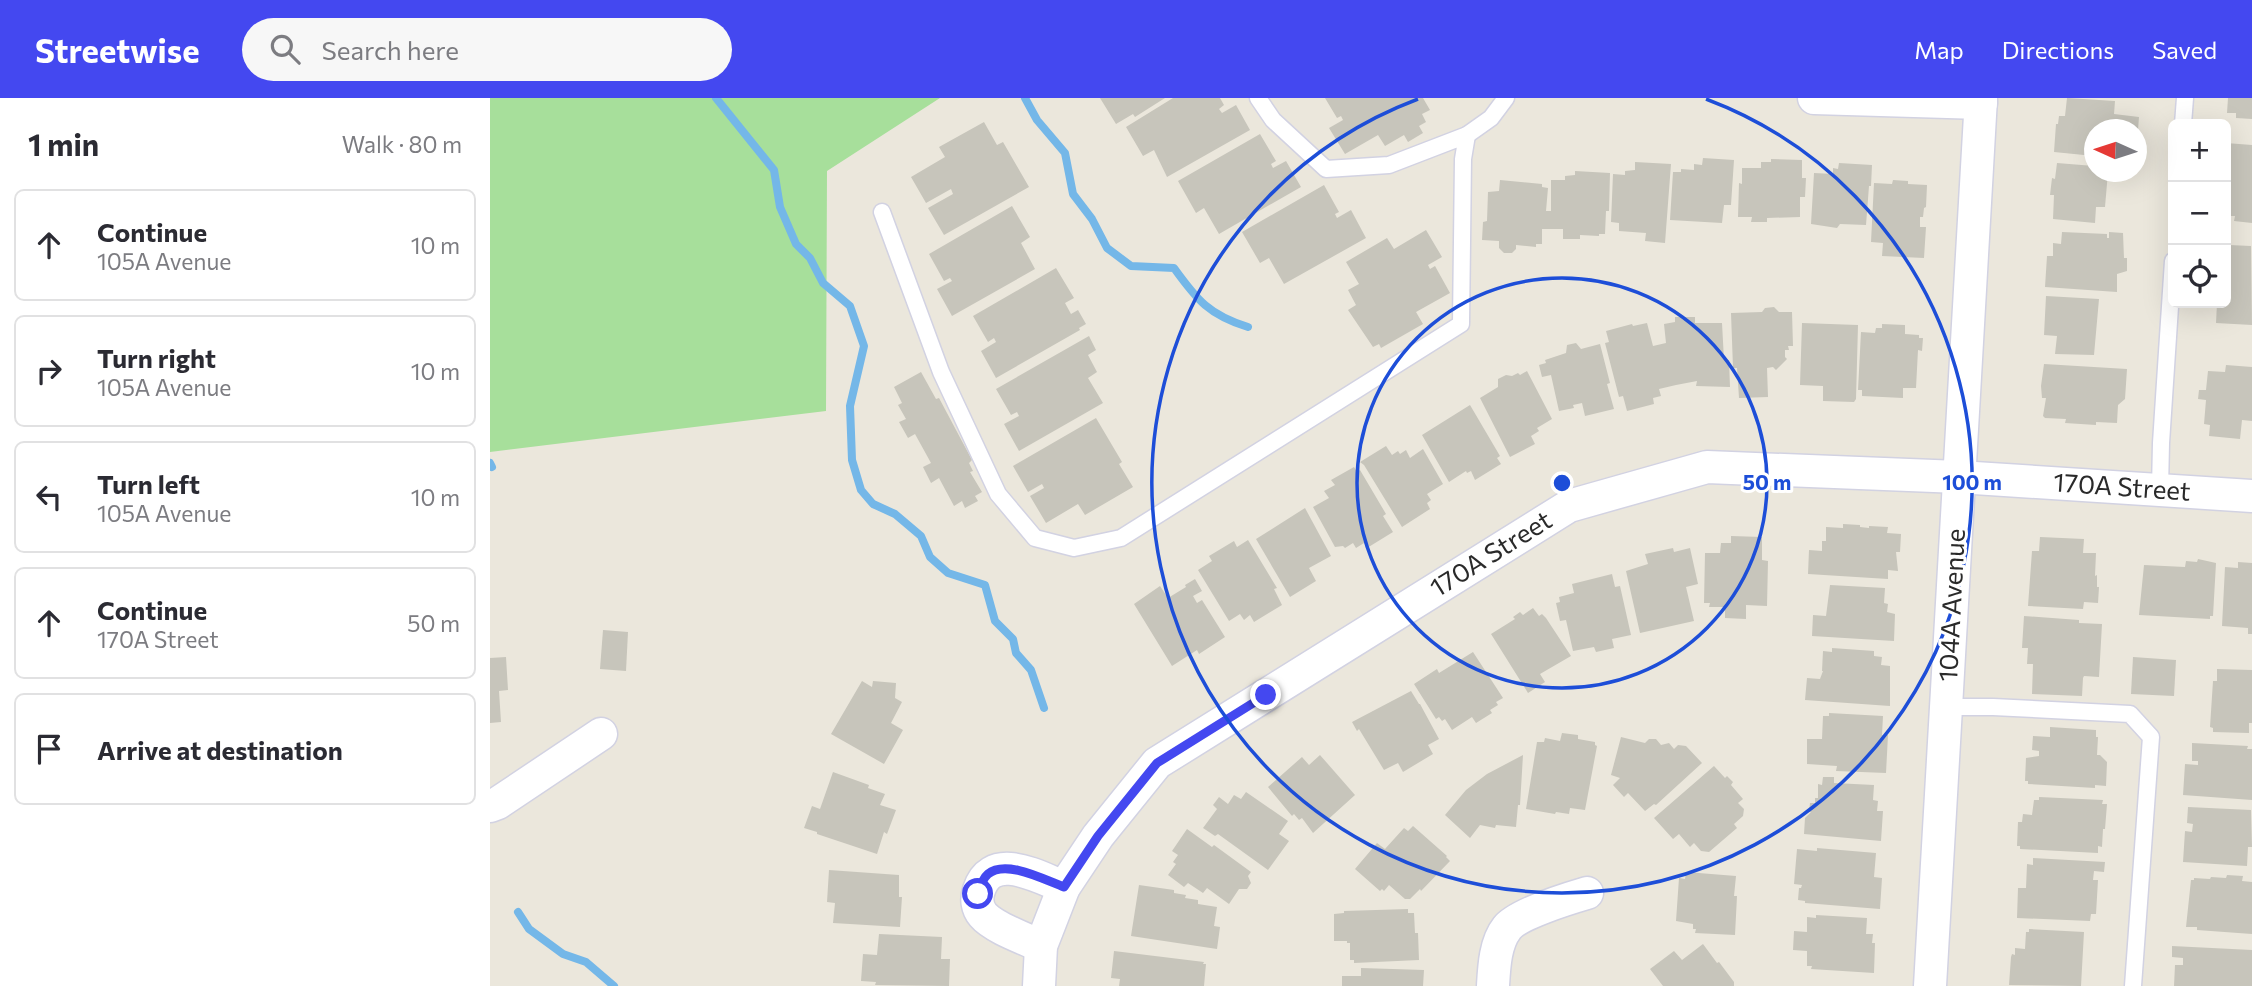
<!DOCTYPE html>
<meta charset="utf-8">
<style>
:root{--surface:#fff;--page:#f7f7f7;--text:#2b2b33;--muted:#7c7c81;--line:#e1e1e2;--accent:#4448f0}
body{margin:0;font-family:Commissioner,sans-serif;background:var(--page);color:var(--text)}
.controls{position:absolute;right:21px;top:21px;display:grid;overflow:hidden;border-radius:10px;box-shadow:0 7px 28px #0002}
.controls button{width:63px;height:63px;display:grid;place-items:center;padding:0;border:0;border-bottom:2px solid var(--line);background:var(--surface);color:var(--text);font:35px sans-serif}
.compass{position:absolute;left:1594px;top:21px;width:63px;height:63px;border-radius:50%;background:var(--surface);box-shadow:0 7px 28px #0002;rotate:273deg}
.stop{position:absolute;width:21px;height:21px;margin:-16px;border:5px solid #4448f0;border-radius:50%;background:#fff}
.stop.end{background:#4448f0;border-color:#fff;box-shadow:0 2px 7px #0008}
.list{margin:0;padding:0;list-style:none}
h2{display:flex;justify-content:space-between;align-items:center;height:91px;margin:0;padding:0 28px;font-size:30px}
h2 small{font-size:23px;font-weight:400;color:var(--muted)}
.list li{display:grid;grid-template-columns:46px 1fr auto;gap:21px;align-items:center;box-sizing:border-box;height:112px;margin:0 14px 14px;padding:0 14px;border:2px solid var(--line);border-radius:10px}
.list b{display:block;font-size:26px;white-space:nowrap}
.list p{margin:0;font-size:23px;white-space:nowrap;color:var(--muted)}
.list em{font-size:23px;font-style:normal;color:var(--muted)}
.icon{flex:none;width:38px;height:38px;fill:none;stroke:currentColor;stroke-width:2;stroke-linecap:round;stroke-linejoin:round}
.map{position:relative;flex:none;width:1762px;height:888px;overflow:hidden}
header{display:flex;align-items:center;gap:42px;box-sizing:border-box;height:98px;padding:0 35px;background:var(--accent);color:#fff}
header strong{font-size:33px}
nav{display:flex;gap:38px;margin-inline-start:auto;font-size:24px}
.search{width:490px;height:63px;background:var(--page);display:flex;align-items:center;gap:18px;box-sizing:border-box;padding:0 24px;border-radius:38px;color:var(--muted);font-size:26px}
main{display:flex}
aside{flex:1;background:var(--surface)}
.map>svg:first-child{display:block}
.green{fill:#a7df9b}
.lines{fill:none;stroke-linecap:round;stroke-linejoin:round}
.stream{stroke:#74b7e8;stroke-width:8}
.building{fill:#c7c5bb}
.service-casing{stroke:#d2d2e2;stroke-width:19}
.minor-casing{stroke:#d2d2e2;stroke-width:35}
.service{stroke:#fff;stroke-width:16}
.minor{stroke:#fff;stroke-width:32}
.route{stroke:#4448f0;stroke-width:9}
.ring{fill:none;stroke:#1d4ed8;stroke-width:3.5}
.labels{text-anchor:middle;stroke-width:6;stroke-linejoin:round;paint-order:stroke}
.street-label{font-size:26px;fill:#2a2a2a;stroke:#fff}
.centre{fill:#1d4ed8;stroke:#fff;stroke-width:3.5}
.ring-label{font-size:21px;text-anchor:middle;font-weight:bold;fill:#1d4ed8;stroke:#fff;stroke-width:6;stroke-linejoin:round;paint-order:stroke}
</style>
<header>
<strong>Streetwise</strong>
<div class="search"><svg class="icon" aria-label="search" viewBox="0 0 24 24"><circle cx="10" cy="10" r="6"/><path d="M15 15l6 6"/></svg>Search here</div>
<nav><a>Map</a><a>Directions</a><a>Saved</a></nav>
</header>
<main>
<aside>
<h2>1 min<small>Walk · 80 m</small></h2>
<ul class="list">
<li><svg class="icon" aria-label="ahead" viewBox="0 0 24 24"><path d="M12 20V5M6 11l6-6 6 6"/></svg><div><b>Continue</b><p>105A Avenue</p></div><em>10 m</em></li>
<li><svg class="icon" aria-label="right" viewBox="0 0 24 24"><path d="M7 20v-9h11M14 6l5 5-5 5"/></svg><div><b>Turn right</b><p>105A Avenue</p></div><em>10 m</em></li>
<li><svg class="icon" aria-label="left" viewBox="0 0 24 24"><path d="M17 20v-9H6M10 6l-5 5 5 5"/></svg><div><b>Turn left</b><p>105A Avenue</p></div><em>10 m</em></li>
<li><svg class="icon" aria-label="ahead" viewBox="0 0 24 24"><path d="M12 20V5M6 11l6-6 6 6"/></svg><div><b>Continue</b><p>170A Street</p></div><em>50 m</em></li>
<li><svg class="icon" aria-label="arrive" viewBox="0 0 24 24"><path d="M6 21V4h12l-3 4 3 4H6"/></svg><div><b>Arrive at destination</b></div></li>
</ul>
</aside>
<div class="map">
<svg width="1762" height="888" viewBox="0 0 1762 888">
<rect width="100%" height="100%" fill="#ebe7dc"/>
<path class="green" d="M0,0H450L337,73L336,313L0,354Z"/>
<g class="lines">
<g class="stream">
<path d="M226,0L284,72L290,109L306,146L320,160L333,185L360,208L374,248L360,308L362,362L371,392L383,406L405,416L431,438L440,459L458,475L495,487L505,523L523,541L526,555L541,572L554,610"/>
<path d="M535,0L547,22L575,55L583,96L602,121L617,150L641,168L684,170C707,202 719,217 758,229"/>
<path d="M0,365L2,369"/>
<path d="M28,814L39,831L73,856L96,864L124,888"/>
</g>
</g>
<g class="building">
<path d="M610,0H675L645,19L643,16L626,26Z"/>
<path d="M683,0H730L734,7L729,11L732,15L746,7L760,32L677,79L664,52L653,58L636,29Z"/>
<path d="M835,0H933L940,12L932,16L936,24L929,28L933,35L918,44L914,37L895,48L888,37L855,56L839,30L853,22L851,18L847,20Z"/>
<path d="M1577,0L1625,3L1624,16L1649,19L1648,32H1604V58L1564,54L1566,26H1568L1569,18H1575Z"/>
<path d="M1738,0H1762V21L1746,20V15H1737Z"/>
<path d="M494,24L507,47L513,44L539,89L454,137L438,110L463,96L461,91L436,105L421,79L455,59L449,49Z"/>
<path d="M770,36L786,63L781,66L783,70L796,63L811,89L729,136L714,110L706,115L688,83Z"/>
<path d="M1736,45L1762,47V125L1744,123L1745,118H1738L1740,89H1736Z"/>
<path d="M1213,60L1244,62L1241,107H1234L1232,125L1180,122L1183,74H1191V71L1204,72V66L1212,67Z"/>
<path d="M1281,61L1312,62V80H1316L1315,99H1310V119L1277,120V124H1261L1262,119H1248L1249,85L1252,86V70H1271V64H1281Z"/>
<path d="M1145,64L1181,66L1175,145L1155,143L1156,135L1129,133V125L1121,124L1123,76L1135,77V73L1145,72Z"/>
<path d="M1349,65L1382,67L1381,88H1379L1376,127L1350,126L1347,130L1321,126L1324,75L1343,76V70L1348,71Z"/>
<path d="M1567,65L1604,68V74H1618L1615,109H1606L1605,125L1563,121L1564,97H1560L1562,80L1565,81Z"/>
<path d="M1085,73L1120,75L1119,113H1116L1115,136H1109V138L1090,137V141H1073V131H1052V146H1046V149L1026,147V151L1022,155H1014L1009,150V143L992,142L993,124L997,123L998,94L1009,93L1010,82L1052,86V89L1058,90L1056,113H1061V82H1075V78L1085,77Z"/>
<path d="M1403,82L1418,83V86L1437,87L1436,109L1434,110L1433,119H1430V129H1436L1434,160L1392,158L1393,145L1381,144L1384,85L1402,86Z"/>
<path d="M834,87L849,114L845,116L847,120L861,112L876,140L794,186L779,160L770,165L752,134Z"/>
<path d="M522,108L540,139L531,145L545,171L462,218L447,191L462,183L460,180L454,183L439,156Z"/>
<path d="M936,132L952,159L938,167L940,171L945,168L960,195L926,214L933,226L891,250L889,246L883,249L858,212L866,207L858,192L869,186L856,164L897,140L904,151Z"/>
<path d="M1572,134L1617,136V140H1619V134L1633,135L1634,160H1637V173L1627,176V194L1555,189L1557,158H1563V145L1571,146Z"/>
<path d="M1739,147L1761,148L1762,227L1726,225L1727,205H1736V151H1738Z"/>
<path d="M566,170L584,200L575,205L581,216L588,212L596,226L589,230L590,232L506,280L491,253L506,244L504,240L498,244L483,218Z"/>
<path d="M1556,198L1609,201L1604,257L1565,256L1567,238L1554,237Z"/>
<path d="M1284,209L1289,214H1302L1303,248H1298L1299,252H1295V259L1297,261L1286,272L1283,269L1277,270L1278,299L1249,300L1247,270H1243L1241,215L1272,214L1275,210Z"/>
<path d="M1185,219H1205V225H1232L1234,262H1239L1240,289L1206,288L1207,283L1186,287L1169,291L1171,298L1163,300L1164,306L1137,313L1133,298L1129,299L1115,245L1119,244L1116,233L1142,226L1143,228L1157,225L1163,248L1176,245L1174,226L1185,224Z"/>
<path d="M1312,225L1368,227L1366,301L1364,304L1333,303V288L1310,287Z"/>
<path d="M1392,226L1415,227V236L1429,237V240H1433L1432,253L1428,252L1426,290H1413V300L1372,298V292H1368L1371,234L1385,235L1386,230H1392Z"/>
<path d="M599,238L606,252L598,257L607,274L598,280L613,305L529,353L514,326L529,318L527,314L521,317L506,291Z"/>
<path d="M1086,245L1091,251L1110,246L1120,285L1117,286L1124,311L1095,318L1092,305L1083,307L1084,310L1069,313L1061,277L1052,279L1049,267L1056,265L1055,262L1076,255L1077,247Z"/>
<path d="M1554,266L1637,271L1635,301L1628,307L1627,325L1606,324V327L1575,325L1576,321L1555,320L1553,318L1556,300H1552L1551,288Z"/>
<path d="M1736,267L1762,269V323L1752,322L1750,341L1719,338L1720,327L1714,326L1716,302L1708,301L1709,292H1716L1718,273L1735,274Z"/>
<path d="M1037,273L1062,321L1047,330L1049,333L1041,338L1045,346L1020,359L990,300L1008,289V281L1016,277L1022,278L1028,275L1030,277Z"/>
<path d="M431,274L446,301L449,300L482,362L479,365L483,373L480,374L492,394L485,398L488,403L475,410L472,403L464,408L449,380L441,385L433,369L441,365L425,336L418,340L409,324L416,321L408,307L412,305L404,289Z"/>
<path d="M980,307L1010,358L1007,360L1011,366L985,382L981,373L977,375L976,373L959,384L932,337Z"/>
<path d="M606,320L632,364L629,366L643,389L595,417L588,406L556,425L540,398L554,390L552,386L538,394L523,368Z"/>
<path d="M896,348L902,357L908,353L910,356L916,352L920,360L933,351L953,386L937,396L941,402L937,405L940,411L912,429L874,367L870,364Z"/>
<path d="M864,369L867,374L870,372L896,416L893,418L903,434L877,450L874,445L866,450L863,445L855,450L853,448L845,449L823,409L839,400L834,393L845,387L841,382Z"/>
<path d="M815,410L841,458L819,470L826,483L800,499L766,441Z"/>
<path d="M1353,426L1370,427V429L1379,430V428L1398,429L1397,435L1411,436L1410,454H1406L1408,473L1398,472V481L1318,476L1319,452L1332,453V443H1336V429L1353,430Z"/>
<path d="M1241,438L1272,439V462L1278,463L1277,508L1256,507V521L1235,520V509H1219L1220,505H1214L1215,455H1230L1231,445H1241Z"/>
<path d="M1550,439L1594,441L1593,455H1606L1605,478L1607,477V489H1609L1608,505L1594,504L1593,511L1538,508L1542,453H1549Z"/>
<path d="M758,442L787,490L784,491L792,507L764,524L760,517L754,522L750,516L739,523L708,472L722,463L719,458L744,443L747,449Z"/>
<path d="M1183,450L1184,454L1200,450L1208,486L1196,489L1204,523L1150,535L1136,473L1158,466L1155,456Z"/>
<path d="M1708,461L1726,465L1723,518H1720V521L1649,517L1654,467L1695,469L1696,463L1707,464Z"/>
<path d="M1748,464L1762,465V536H1758V530L1732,528L1735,469L1748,470Z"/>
<path d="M1122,476L1125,489L1130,488L1141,537L1122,541L1124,550L1106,554L1104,549L1083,553L1076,522L1070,523L1066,505L1070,504L1069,499L1084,495L1082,486Z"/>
<path d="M705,481L712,493L703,498L707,505L712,502L735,539L709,556L707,552L682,568L644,506L670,488L678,500L696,489L695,487Z"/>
<path d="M1340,487L1395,490L1394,505L1398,506L1397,514L1405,516L1404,543L1322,538L1323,517L1336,518Z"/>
<path d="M1043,510L1049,518L1052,516L1056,520L1081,558L1050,576L1055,584L1038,595L1001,536L1025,521L1023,519L1030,514L1033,517Z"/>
<path d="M1534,518L1589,522V525L1612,526L1609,579L1594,578L1593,580L1592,598L1542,596L1543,566H1537L1538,550H1532Z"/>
<path d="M113,532L138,534L136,573L110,571Z"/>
<path d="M1342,550L1384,553V558L1392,559L1391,567L1400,568V608L1315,602L1317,580L1330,581L1333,573H1332L1333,553L1342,554Z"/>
<path d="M983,554L1013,600L1006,604L1008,607L1000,612L1002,615L986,625L982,619L962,632L955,621L952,623L949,619L946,621L924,586L947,571L949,575Z"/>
<path d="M16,559L18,592L9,593L11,624L0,625V560Z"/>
<path d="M1643,559L1686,562L1684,598L1641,596Z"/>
<path d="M1727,571L1762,572V625H1759V635L1723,634V630L1720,629L1723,583H1727Z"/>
<path d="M372,583L382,589L383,583L406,585L405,600L412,604L401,625L413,632L394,666L341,636Z"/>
<path d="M921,593L929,606H930L949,641L938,647L943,656L913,674L908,665L894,672L869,631L867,633L862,624Z"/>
<path d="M1339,615L1393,618L1392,637H1398L1396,675L1346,673L1347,668L1317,666V641H1332L1333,618H1339Z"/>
<path d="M1560,629L1606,632V639H1608L1607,657H1610L1617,664L1616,688L1605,687V690L1538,686V683H1535L1536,660L1549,658V653L1542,652L1543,638L1560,639Z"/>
<path d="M1072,635L1088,637V641L1105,644V647L1107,648L1095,712L1080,710L1079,716L1066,714L1065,716L1036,711L1047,644H1054L1055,640L1070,643Z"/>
<path d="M1131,639L1155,645L1159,641H1166L1171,647L1179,645L1184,651L1188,647L1196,648L1212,665L1166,707L1164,706L1155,713L1138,695L1134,699L1123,687L1130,680L1121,677Z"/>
<path d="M1702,645L1758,648L1757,651H1762V702L1693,697L1695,666L1708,667V663H1702Z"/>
<path d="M830,657L865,697L823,735L812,720L809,722L804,716L802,718L778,689L812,659L819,667Z"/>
<path d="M1033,657L1030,707H1028L1026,729L1006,727L1005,730L990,727L980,740L955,717L976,692L997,676Z"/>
<path d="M1224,668L1235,680L1237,678L1243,684L1241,687L1253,701L1248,705L1254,711L1253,718L1244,726L1247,730L1219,754L1211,753L1204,745L1200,749L1189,736L1183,741L1164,720Z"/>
<path d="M343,674L379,687L378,690L395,696L390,707L406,712L397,736L394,734L387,756L327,736V734L314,730L322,708L330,711Z"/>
<path d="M1333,679H1344V685L1384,687L1383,702L1388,703L1387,713H1393L1391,743L1314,736L1315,720L1321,714H1319L1320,705H1325V700H1328V686L1332,687Z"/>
<path d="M756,694L798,723L789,736L799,743L778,772L728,736L725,738L713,730L727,711L723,707L729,699L738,706L744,697L751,701Z"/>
<path d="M1549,699L1613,702L1612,706H1617L1615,731H1613L1612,749L1608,748V755L1530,751V748H1527L1528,724H1532L1533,716L1542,717L1544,702H1549Z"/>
<path d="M1698,709L1761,712L1762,749H1758L1757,768L1693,764L1695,733L1702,734L1703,726L1697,725Z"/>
<path d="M923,728L957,758L956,759L960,763L931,793L930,791L920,801H915L899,787L894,793L892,791L890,793L865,771L887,745L895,751L914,730L918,733Z"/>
<path d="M697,731L722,749L724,747L761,774L758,778L761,785L757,791H749L739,806L717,790L713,795L698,785L694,789L678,777L686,766L683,764L688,757L682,753Z"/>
<path d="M1327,750L1386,755L1384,779L1392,780L1390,811L1315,805V803L1308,802L1309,790H1311L1312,787L1304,786L1307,751L1327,753Z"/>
<path d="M1543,760L1615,764L1614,774L1604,773L1603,782H1608L1606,816H1601L1600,823L1527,820L1528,790H1536L1537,766L1543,767Z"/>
<path d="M339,772L409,777V799H412L410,829L343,825L345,805L337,804Z"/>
<path d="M1196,774L1246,778L1244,798H1247L1245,837L1205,835L1206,831H1203V826L1186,823L1189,780L1195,781Z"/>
<path d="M1737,777L1753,778L1752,783L1762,784V836L1707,832V829H1696L1701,782H1704V780L1720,781L1721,779L1736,780Z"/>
<path d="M649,787L684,792V795L696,797L695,800L708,802V806L727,809L724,828L730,829L727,851L641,838Z"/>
<path d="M918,811V815H924L925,835H928L929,862L864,865V862H860V845H857V843H844V816L854,815V813Z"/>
<path d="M1326,817L1377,820L1376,836H1383L1382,845H1385L1384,875L1321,871L1322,868H1317V853L1303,852L1304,833L1317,834V819L1326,820Z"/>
<path d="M1539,831L1594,834L1591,888L1519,887L1521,859L1522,856L1525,857V850L1535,851L1536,834H1539Z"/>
<path d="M389,836L452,839L451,861H460L459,888L385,887L386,884L371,883L373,856L387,857Z"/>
<path d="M1213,846L1227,865L1229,864L1244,884V888H1173L1160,871L1184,853L1192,862Z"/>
<path d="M1682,848L1762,852V888H1684L1685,867H1693V860L1682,859Z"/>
<path d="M624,853L714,864L713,866H716L714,888H629L630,881L621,880Z"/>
<path d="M871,870L934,872L933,888H852V878H871Z"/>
</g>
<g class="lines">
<g class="service-casing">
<g id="service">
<path d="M1693,26L1695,0"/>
<path d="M977,37L1001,20L1016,0"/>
<path d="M392,114L451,274L508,396L545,440L584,450L631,440L971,226L973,61L977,37L899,67L836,71L783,22L768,0"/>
<path d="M1670,391L1671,345L1683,163"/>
<path d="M1456,609H1503L1640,616L1661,639L1643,888"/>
</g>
</g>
<g class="minor-casing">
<g id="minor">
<path d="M1324,0L1491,5"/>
<path d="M0,708L8,705L111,636"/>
<path d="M551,848C536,841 504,830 493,817C487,810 486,801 489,792C502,752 548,779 574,789"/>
<path d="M549,888L551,848L574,789L608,738L667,665L1079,408L1217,369L1469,379L1762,398"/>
<path d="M1003,888C1004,870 1005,845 1017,830C1027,816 1080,800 1097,795"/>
<path d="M1440,888L1491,0"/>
</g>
</g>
<use href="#service" class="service"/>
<use href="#minor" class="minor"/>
</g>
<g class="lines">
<path class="route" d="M488,796C490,789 493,780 498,776C516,761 555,782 574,789L608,738L667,665L776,597"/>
</g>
<g class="ring">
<circle cx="1072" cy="385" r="205"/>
<path d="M1216 1A410 410 0 1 1 928 1"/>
</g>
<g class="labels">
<g class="street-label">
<text transform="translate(1632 389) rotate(4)" y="9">170A Street</text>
<text transform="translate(1001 456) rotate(-32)" y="9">170A Street</text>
<text transform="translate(1462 507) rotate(-87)" y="9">104A Avenue</text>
</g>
</g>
<circle cx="1072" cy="385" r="10" class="centre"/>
<g class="ring-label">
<text x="1277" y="392">50 m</text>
<text x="1482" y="392">100 m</text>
</g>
</svg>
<div class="controls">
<button>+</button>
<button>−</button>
<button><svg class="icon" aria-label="locate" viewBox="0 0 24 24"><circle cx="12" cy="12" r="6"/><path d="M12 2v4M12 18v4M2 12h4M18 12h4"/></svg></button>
</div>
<svg class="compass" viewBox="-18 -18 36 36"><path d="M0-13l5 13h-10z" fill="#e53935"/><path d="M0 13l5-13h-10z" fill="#7c7c81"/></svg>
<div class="stop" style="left:488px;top:796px"></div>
<div class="stop end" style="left:776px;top:597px"></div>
</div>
</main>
